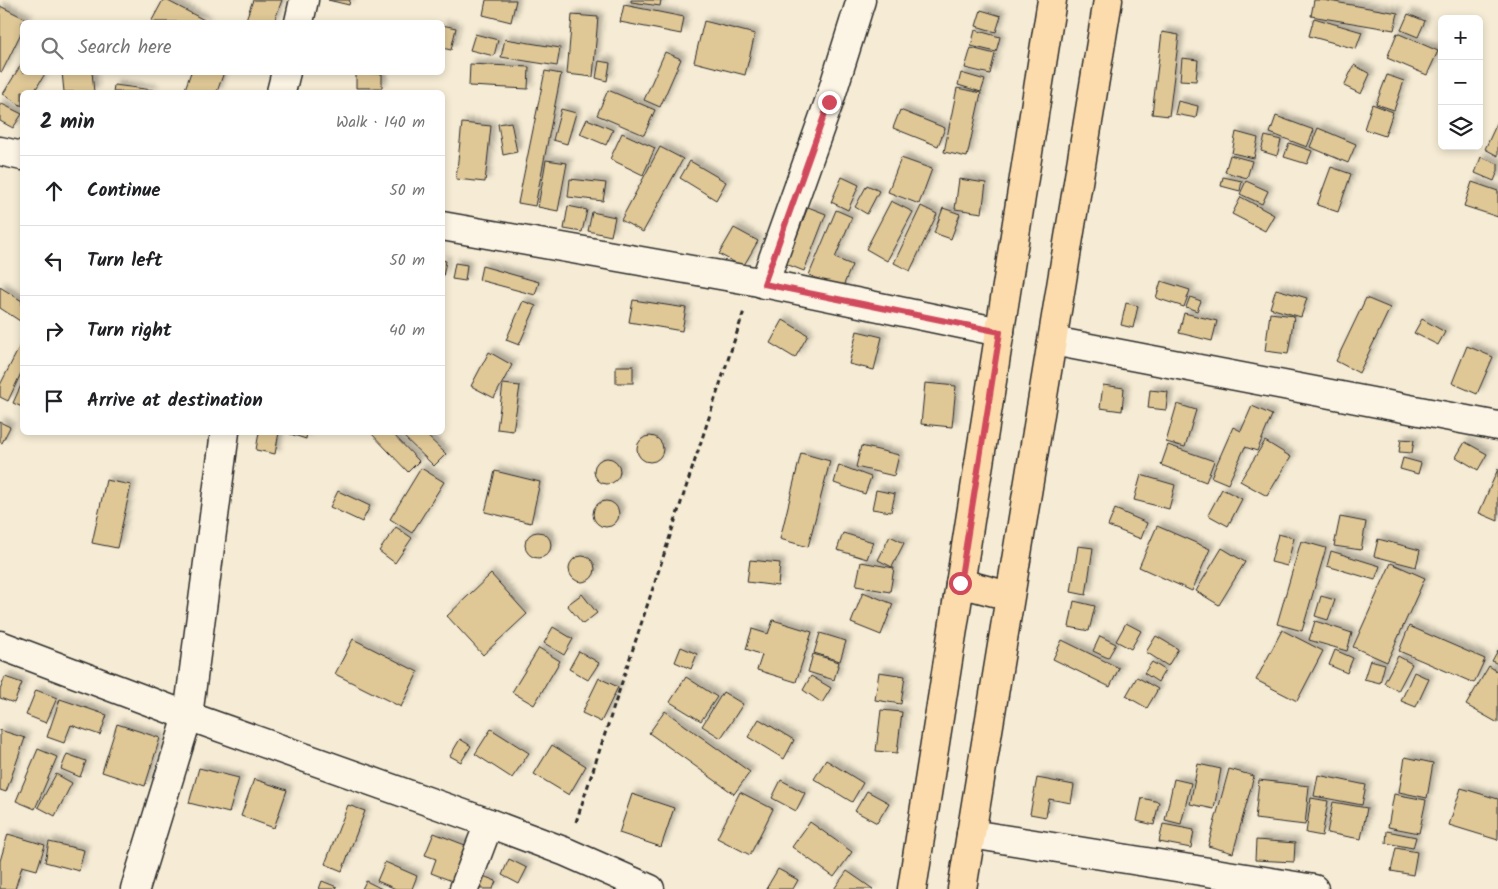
<!DOCTYPE html>
<meta charset="utf-8">
<style>
:root{--surface:#fff;--page:#f6f6f6;--text:#202124;--muted:#757577;--line:#e0e0e0}
body{margin:0;font-family:Kalam,sans-serif;background:var(--page);color:var(--text)}
.controls{position:absolute;right:15px;top:15px;display:grid;overflow:hidden;border-radius:8px;box-shadow:0 2px 8px #0003}
.controls button{width:45px;height:45px;display:grid;place-items:center;padding:0;border:0;border-bottom:1px solid var(--line);background:var(--surface);color:var(--text);font:25px sans-serif}
.stop{position:absolute;width:15px;height:15px;margin:-11px;border:4px solid #d1495b;border-radius:50%;background:#fff}
.stop.end{background:#d1495b;border-color:#fff;box-shadow:0 1px 5px #0008}
.list{margin:0;padding:0;list-style:none}
h2{display:flex;justify-content:space-between;align-items:center;height:65px;margin:0;padding:0 20px;font-size:21px}
h2 small{font-size:16px;font-weight:400;color:var(--muted)}
.list li{display:grid;grid-template-columns:32px 1fr auto;gap:15px;align-items:center;box-sizing:border-box;height:70px;padding:0 20px;border-top:1px solid var(--line)}
.list b{display:block;font-size:19px;white-space:nowrap}
.list em{font-size:16px;font-style:normal;color:var(--muted)}
.icon{flex:none;width:28px;height:28px;fill:none;stroke:currentColor;stroke-width:2;stroke-linecap:round;stroke-linejoin:round}
.map{position:relative;flex:none;width:1498px;height:889px;overflow:hidden}
.search{position:absolute;background:var(--surface);box-shadow:0 2px 8px #0003;left:20px;top:20px;width:425px;height:55px;display:flex;align-items:center;gap:12px;box-sizing:border-box;padding:0 18px;border-radius:8px;color:var(--muted);font-size:19px}
.panel{position:absolute;background:var(--surface);box-shadow:0 2px 8px #0003;left:20px;top:90px;width:425px;height:345px;border-radius:8px}
.map>svg:first-child{display:block}
.building{fill:#dfc796;stroke:#2b2b2b;filter:url(#shadow)}
.lines{fill:none;stroke-linecap:round;stroke-linejoin:round}
.minor-casing{stroke:#2b2b2b;stroke-width:31}
.major-casing{stroke:#2b2b2b;stroke-width:31}
.path{stroke:#2b2b2b;stroke-width:3;stroke-dasharray:5 4;stroke-linecap:butt}
.minor{stroke:#fcf5e5;stroke-width:28}
.major{stroke:#fcdcac;stroke-width:28}
.route{stroke:#d1495b;stroke-width:6}
</style>
<div class="map">
<svg width="1498" height="889" viewBox="0 0 1498 889">
<defs>
<filter id="shadow"><feDropShadow dx="4.5" dy="-4.5" stdDeviation="2.5" flood-color="#0004"/></filter>
</defs>
<rect width="100%" height="100%" fill="#f6ecd5"/>
<filter id="ink" filterUnits="userSpaceOnUse"><feTurbulence type="fractalNoise" baseFrequency=".02" numOctaves="2"/><feDisplacementMap in="SourceGraphic" scale="10" xChannelSelector="R" yChannelSelector="G"/><feConvolveMatrix kernelMatrix="1 2 1 2 8 2 1 2 1" color-interpolation-filters="sRGB"/></filter>
<g filter="url(#ink)">
<g class="building">
<path d="M163,0H166L208,22H151Z"/>
<path d="M253,0H282L274,22H245Z"/>
<path d="M328,0H350L349,5Z"/>
<path d="M486,0H516L511,22L483,15Z"/>
<path d="M631,0H661L660,6L631,2Z"/>
<path d="M1314,0H1323L1398,13L1394,30L1311,16Z"/>
<path d="M624,5L684,17L681,34L620,22Z"/>
<path d="M0,6L28,20L27,22H22V31L2,72L0,71Z"/>
<path d="M981,10L1001,16L996,32L976,26Z"/>
<path d="M1408,14L1425,21L1418,37L1401,30Z"/>
<path d="M572,15L598,17L593,77L567,74Z"/>
<path d="M1314,18L1362,32L1356,49L1309,36Z"/>
<path d="M704,21L755,34L745,75L694,62Z"/>
<path d="M442,25L456,28L451,50L442,48Z"/>
<path d="M975,30L1000,37L996,52L971,46Z"/>
<path d="M1162,32L1179,35L1169,116L1152,114Z"/>
<path d="M1397,33L1438,51L1427,75L1387,58Z"/>
<path d="M475,34L498,40L494,56L470,50Z"/>
<path d="M505,39L560,48L557,66L501,57Z"/>
<path d="M971,48L995,54L990,74L965,68Z"/>
<path d="M665,52L681,59L660,107L644,100Z"/>
<path d="M1182,58L1198,60L1196,81L1180,80Z"/>
<path d="M599,61L610,63L607,81L596,78Z"/>
<path d="M22,63V72H46L34,92H22V106L3,94Z"/>
<path d="M470,64L529,67L528,89L469,86Z"/>
<path d="M1354,65L1370,74L1361,94L1344,86Z"/>
<path d="M545,71L561,74L535,206L518,203Z"/>
<path d="M62,72H92L94,92H64Z"/>
<path d="M191,72H224L217,92H184Z"/>
<path d="M356,73L382,74V88H356Z"/>
<path d="M961,73L985,80L981,92L958,85Z"/>
<path d="M1387,75L1404,81L1394,110L1376,104Z"/>
<path d="M114,85L153,90V92H113Z"/>
<path d="M957,88L981,93L967,157L944,152Z"/>
<path d="M608,90L655,110L644,135L597,115Z"/>
<path d="M1178,101L1198,106L1196,118L1175,114Z"/>
<path d="M0,103L22,114L13,128L0,121Z"/>
<path d="M1372,104L1393,112L1385,136L1364,129Z"/>
<path d="M561,109L576,113L567,144L553,140Z"/>
<path d="M900,110L945,128L938,146L893,128Z"/>
<path d="M1276,116L1314,130L1307,147L1270,133Z"/>
<path d="M587,119L613,130L606,145L580,134Z"/>
<path d="M1498,121V156L1485,149Z"/>
<path d="M511,122L517,152L503,155L498,124Z"/>
<path d="M462,123L491,126L485,182L456,179Z"/>
<path d="M1318,128L1356,144L1348,163L1310,147Z"/>
<path d="M1236,132L1258,138L1254,158L1232,153Z"/>
<path d="M622,133L655,148L643,175L610,159Z"/>
<path d="M1265,136L1281,140L1277,156L1261,151Z"/>
<path d="M1289,143L1312,151L1307,164L1284,157Z"/>
<path d="M660,147L683,159L643,232L621,220Z"/>
<path d="M1230,155L1252,161L1247,178L1225,172Z"/>
<path d="M1481,157L1498,164V171L1494,181L1475,173Z"/>
<path d="M901,158L932,169L919,204L888,192Z"/>
<path d="M546,160L567,163L558,211L538,207Z"/>
<path d="M690,161L726,182L716,200L680,178Z"/>
<path d="M1331,167L1351,174L1338,212L1317,205Z"/>
<path d="M842,177L859,185L848,210L831,202Z"/>
<path d="M1223,177L1242,181L1240,191L1221,186Z"/>
<path d="M570,179L606,183L603,201L568,197Z"/>
<path d="M959,179L986,183L982,213L955,209Z"/>
<path d="M1246,181L1268,191L1262,204L1240,194Z"/>
<path d="M1472,182L1498,191V217L1464,206Z"/>
<path d="M867,185L879,191L867,214L855,207Z"/>
<path d="M1241,197L1274,215L1265,231L1232,214Z"/>
<path d="M891,201L913,212L887,261L866,249Z"/>
<path d="M568,206L587,210L582,232L564,229Z"/>
<path d="M921,206L937,214L910,271L894,263Z"/>
<path d="M808,207L826,214L804,271L786,264Z"/>
<path d="M943,208L960,214L951,239L934,233Z"/>
<path d="M836,210L852,217L835,258L852,265L842,289L809,275Z"/>
<path d="M592,212L615,217L611,236L588,231Z"/>
<path d="M734,228L758,241L743,267L719,254Z"/>
<path d="M442,260L446,261L443,277H442Z"/>
<path d="M455,263L467,265L465,281L452,279Z"/>
<path d="M482,266L539,282L535,295L479,280Z"/>
<path d="M1161,281L1190,290L1184,307L1156,298Z"/>
<path d="M0,287L22,301V317L20,321L0,308Z"/>
<path d="M1276,289L1307,298L1301,317L1270,308Z"/>
<path d="M1190,297L1201,301L1197,311L1186,307Z"/>
<path d="M1366,298L1390,308L1359,373L1336,361Z"/>
<path d="M633,300L686,308L682,331L629,322Z"/>
<path d="M523,301L536,306L519,345L506,340Z"/>
<path d="M1126,303L1138,306L1133,328L1121,325Z"/>
<path d="M1184,313L1217,321L1212,341L1179,333Z"/>
<path d="M1270,313L1294,316L1288,354L1265,351Z"/>
<path d="M1422,319L1445,332L1438,345L1414,333Z"/>
<path d="M783,320L808,335L795,358L770,343Z"/>
<path d="M857,331L882,337L874,370L849,364Z"/>
<path d="M20,346L22,347V371L8,401L0,397V385Z"/>
<path d="M1467,346L1493,357L1477,394L1452,383Z"/>
<path d="M489,352L512,365L494,398L471,386Z"/>
<rect x="616" y="366" width="17" height="17"/>
<path d="M22,383V407L13,403Z"/>
<path d="M925,383L956,386L952,427L921,424Z"/>
<path d="M503,384L520,386L513,431L497,429Z"/>
<path d="M1103,385L1124,388L1122,411L1100,408Z"/>
<path d="M1150,390L1168,392L1166,410L1148,408Z"/>
<path d="M1177,404L1196,410L1185,447L1166,442Z"/>
<path d="M1252,406L1272,415L1257,451L1245,447L1228,484L1211,477L1233,427L1241,431Z"/>
<path d="M0,422L10,427L2,443L0,442Z"/>
<path d="M259,432H279L275,454L256,450Z"/>
<path d="M284,432H307L306,439Z"/>
<path d="M370,432H391L419,461L408,472Z"/>
<path d="M399,432H423L446,454L434,466Z"/>
<circle cx="650" cy="449" r="13"/>
<path d="M1401,439L1414,440L1412,453L1399,452Z"/>
<path d="M1265,441L1291,457L1267,496L1240,481Z"/>
<path d="M1465,442L1487,454L1478,470L1456,457Z"/>
<path d="M1168,445L1214,461L1206,482L1161,465Z"/>
<path d="M861,446L899,455L894,476L856,467Z"/>
<path d="M801,453L830,461L808,547L780,539Z"/>
<path d="M1403,458L1421,463L1418,474L1400,469Z"/>
<circle cx="607" cy="471" r="13"/>
<path d="M839,465L871,477L865,494L834,483Z"/>
<path d="M421,468L444,482L412,533L390,519Z"/>
<path d="M1498,469V521L1479,513Z"/>
<path d="M495,471L540,482L531,523L485,512Z"/>
<path d="M1141,475L1175,485L1169,509L1134,500Z"/>
<path d="M106,480L131,485L117,548L92,543Z"/>
<path d="M1222,489L1242,499L1228,526L1208,515Z"/>
<path d="M876,490L895,494L891,512L872,509Z"/>
<path d="M338,491L370,506L362,522L330,507Z"/>
<circle cx="606" cy="514" r="13"/>
<path d="M1115,509L1147,523L1141,539L1108,526Z"/>
<path d="M1340,517L1366,522L1361,550L1334,546Z"/>
<path d="M1157,526L1210,549L1192,591L1139,567Z"/>
<path d="M396,527L412,538L395,563L379,551Z"/>
<circle cx="538" cy="545" r="13"/>
<path d="M843,533L873,542L867,559L837,550Z"/>
<path d="M1278,534L1294,538L1287,566L1271,562Z"/>
<path d="M890,536L904,543L892,567L878,560Z"/>
<path d="M1378,539L1420,550L1416,567L1374,556Z"/>
<path d="M1301,541L1326,548L1302,631L1277,624Z"/>
<path d="M1078,546L1093,548L1086,595L1071,592Z"/>
<path d="M1222,548L1245,562L1219,605L1196,591Z"/>
<path d="M1331,551L1380,566L1375,580L1327,566Z"/>
<circle cx="582" cy="569" r="13"/>
<path d="M750,560L780,563L778,586L747,582Z"/>
<path d="M861,562L894,568L890,592L856,586Z"/>
<path d="M1391,563L1425,578L1387,662L1353,647Z"/>
<path d="M491,574L527,614L483,655L447,616Z"/>
<path d="M863,592L893,604L881,635L851,623Z"/>
<path d="M582,594L597,613L583,624L567,605Z"/>
<path d="M1321,596L1335,600L1328,620L1315,616Z"/>
<path d="M1074,601L1095,606L1089,631L1069,627Z"/>
<path d="M773,620L812,632L796,682L757,670L762,655L746,649L752,629L768,634Z"/>
<path d="M1315,621L1352,633L1347,651L1309,640Z"/>
<path d="M1126,623L1141,631L1131,649L1116,641Z"/>
<path d="M1409,626L1485,659L1474,683L1399,651Z"/>
<path d="M553,627L573,639L564,655L544,643Z"/>
<path d="M1282,630L1323,651L1297,701L1256,680Z"/>
<path d="M820,633L846,641L840,661L814,653Z"/>
<path d="M1100,636L1116,644L1108,658L1093,651Z"/>
<path d="M1156,636L1178,649L1168,666L1146,652Z"/>
<path d="M353,639L418,672L401,707L335,674Z"/>
<path d="M1062,640L1119,668L1110,687L1053,659Z"/>
<path d="M681,647L697,654L691,669L675,662Z"/>
<path d="M539,648L560,661L534,705L512,692Z"/>
<path d="M1335,650L1353,658L1347,673L1329,665Z"/>
<path d="M1498,650V664L1492,661Z"/>
<path d="M579,651L599,663L588,680L569,669Z"/>
<path d="M813,654L839,662L834,680L808,672Z"/>
<path d="M1398,656L1412,664L1398,691L1384,683Z"/>
<path d="M1370,660L1385,664L1380,683L1364,679Z"/>
<path d="M1152,662L1165,670L1158,682L1144,673Z"/>
<path d="M1489,666L1498,672V723L1466,705Z"/>
<path d="M879,672L905,676L901,704L875,700Z"/>
<path d="M1414,672L1429,679L1416,707L1401,701Z"/>
<path d="M811,676L831,688L822,703L803,690Z"/>
<path d="M5,677L22,683L14,703L0,698V690Z"/>
<path d="M686,677L717,697L701,721L670,702Z"/>
<path d="M1137,677L1158,689L1147,708L1126,696Z"/>
<path d="M599,678L618,687L601,722L582,713Z"/>
<path d="M36,690L57,698L46,723L26,715Z"/>
<path d="M723,692L743,704L721,738L702,726Z"/>
<path d="M60,699L107,715L100,735L71,725L64,743L47,737Z"/>
<path d="M881,710L902,712L897,753L876,751Z"/>
<path d="M665,711L750,772L734,794L649,733Z"/>
<path d="M759,719L794,740L784,759L748,737Z"/>
<path d="M117,724L160,738L145,786L102,772Z"/>
<path d="M491,729L529,753L512,778L475,754Z"/>
<path d="M0,730L25,738L6,792L0,790Z"/>
<path d="M460,739L471,746L461,762L450,756Z"/>
<path d="M552,745L586,766L569,795L534,774Z"/>
<path d="M38,749L57,757L35,809L16,801Z"/>
<path d="M67,754L86,761L80,777L61,769Z"/>
<path d="M1405,757L1433,763L1427,798L1399,792Z"/>
<path d="M826,760L863,783L852,802L814,779Z"/>
<path d="M1198,764L1221,769L1214,809L1190,804Z"/>
<path d="M199,768L239,778L229,813L189,803Z"/>
<path d="M1229,769L1254,776L1233,853L1208,846Z"/>
<path d="M56,774L72,783L55,816L38,807Z"/>
<path d="M1318,775L1366,785L1362,805L1314,796Z"/>
<path d="M1037,778L1074,785L1071,803L1049,799L1046,817L1030,814Z"/>
<path d="M254,779L287,790L274,828L241,816Z"/>
<path d="M1174,779L1191,783L1181,824L1165,820Z"/>
<path d="M781,780L805,793L796,811L772,798Z"/>
<path d="M1259,780L1309,786L1305,825L1255,819Z"/>
<path d="M1461,788L1498,799V840L1449,825Z"/>
<path d="M867,791L889,803L877,823L855,811Z"/>
<path d="M740,792L773,809L750,855L717,838Z"/>
<path d="M632,794L674,808L661,847L619,833Z"/>
<path d="M1394,794L1426,800L1419,833L1388,827Z"/>
<path d="M1142,798L1159,802L1154,825L1137,821Z"/>
<path d="M1311,798L1328,801L1322,836L1306,833Z"/>
<path d="M1333,802L1367,808L1361,839L1327,833Z"/>
<path d="M348,805L365,811L342,871L325,864Z"/>
<path d="M810,822L852,852L834,877L792,847Z"/>
<path d="M1163,824L1194,830L1191,848L1159,842Z"/>
<path d="M1387,831L1416,837L1413,848L1386,843Z"/>
<path d="M434,833L465,845L452,881L431,873L436,859L425,855Z"/>
<path d="M8,834L45,845L37,870L22,866L15,889H0V861Z"/>
<path d="M1256,840L1295,843L1294,862L1255,860Z"/>
<path d="M49,842L84,850L79,871L45,862Z"/>
<path d="M1396,848L1417,852L1413,875L1391,871Z"/>
<path d="M509,859L527,868L519,884L502,875Z"/>
<path d="M385,862L417,876L412,889H396L377,881Z"/>
<path d="M778,869L798,880L793,889H766Z"/>
<path d="M847,871L873,889H834Z"/>
<path d="M483,876L496,881L493,889H477Z"/>
<path d="M322,881L337,887L336,889H319Z"/>
<path d="M366,881L382,889H362Z"/>
</g>
<g class="lines">
<g class="minor-casing">
<g id="minor">
<path d="M299,22L304,0"/>
<path d="M281,92L286,72"/>
<path d="M0,151L22,156"/>
<path d="M442,226L754,281L1000,332"/>
<path d="M764,284L829,102L861,0"/>
<path d="M1053,341L1498,426"/>
<path d="M0,645L188,716L489,823L566,852L650,889"/>
<path d="M971,834L1314,889"/>
<path d="M135,889L188,716L225,432"/>
<path d="M464,889L489,823"/>
</g>
</g>
<g class="major-casing">
<g id="major">
<path d="M960,583L1009,596"/>
<path d="M912,889L1052,0"/>
<path d="M962,889L1108,0"/>
</g>
</g>
<path class="path" d="M576,822L744,311"/>
<use href="#minor" class="minor"/>
<use href="#major" class="major"/>
</g>
</g>
<g class="lines" filter="url(#ink)">
<path class="route" d="M829,102L764,284L1000,332L960,583"/>
</g>
</svg>
<div class="controls">
<button>+</button>
<button>−</button>
<button><svg class="icon" aria-label="layers" viewBox="0 0 24 24"><path d="M12 4l9 5-9 5-9-5zM3 14l9 5 9-5"/></svg></button>
</div>
<div class="stop" style="left:960px;top:583px"></div>
<div class="stop end" style="left:829px;top:102px"></div>
<div class="search"><svg class="icon" aria-label="search" viewBox="0 0 24 24"><circle cx="10" cy="10" r="6"/><path d="M15 15l6 6"/></svg>Search here</div>
<section class="panel">
<h2>2 min<small>Walk · 140 m</small></h2>
<ul class="list">
<li><svg class="icon" aria-label="ahead" viewBox="0 0 24 24"><path d="M12 20V5M6 11l6-6 6 6"/></svg><div><b>Continue</b></div><em>50 m</em></li>
<li><svg class="icon" aria-label="left" viewBox="0 0 24 24"><path d="M17 20v-9H6M10 6l-5 5 5 5"/></svg><div><b>Turn left</b></div><em>50 m</em></li>
<li><svg class="icon" aria-label="right" viewBox="0 0 24 24"><path d="M7 20v-9h11M14 6l5 5-5 5"/></svg><div><b>Turn right</b></div><em>40 m</em></li>
<li><svg class="icon" aria-label="arrive" viewBox="0 0 24 24"><path d="M6 21V4h12l-3 4 3 4H6"/></svg><div><b>Arrive at destination</b></div></li>
</ul>
</section>
</div>
